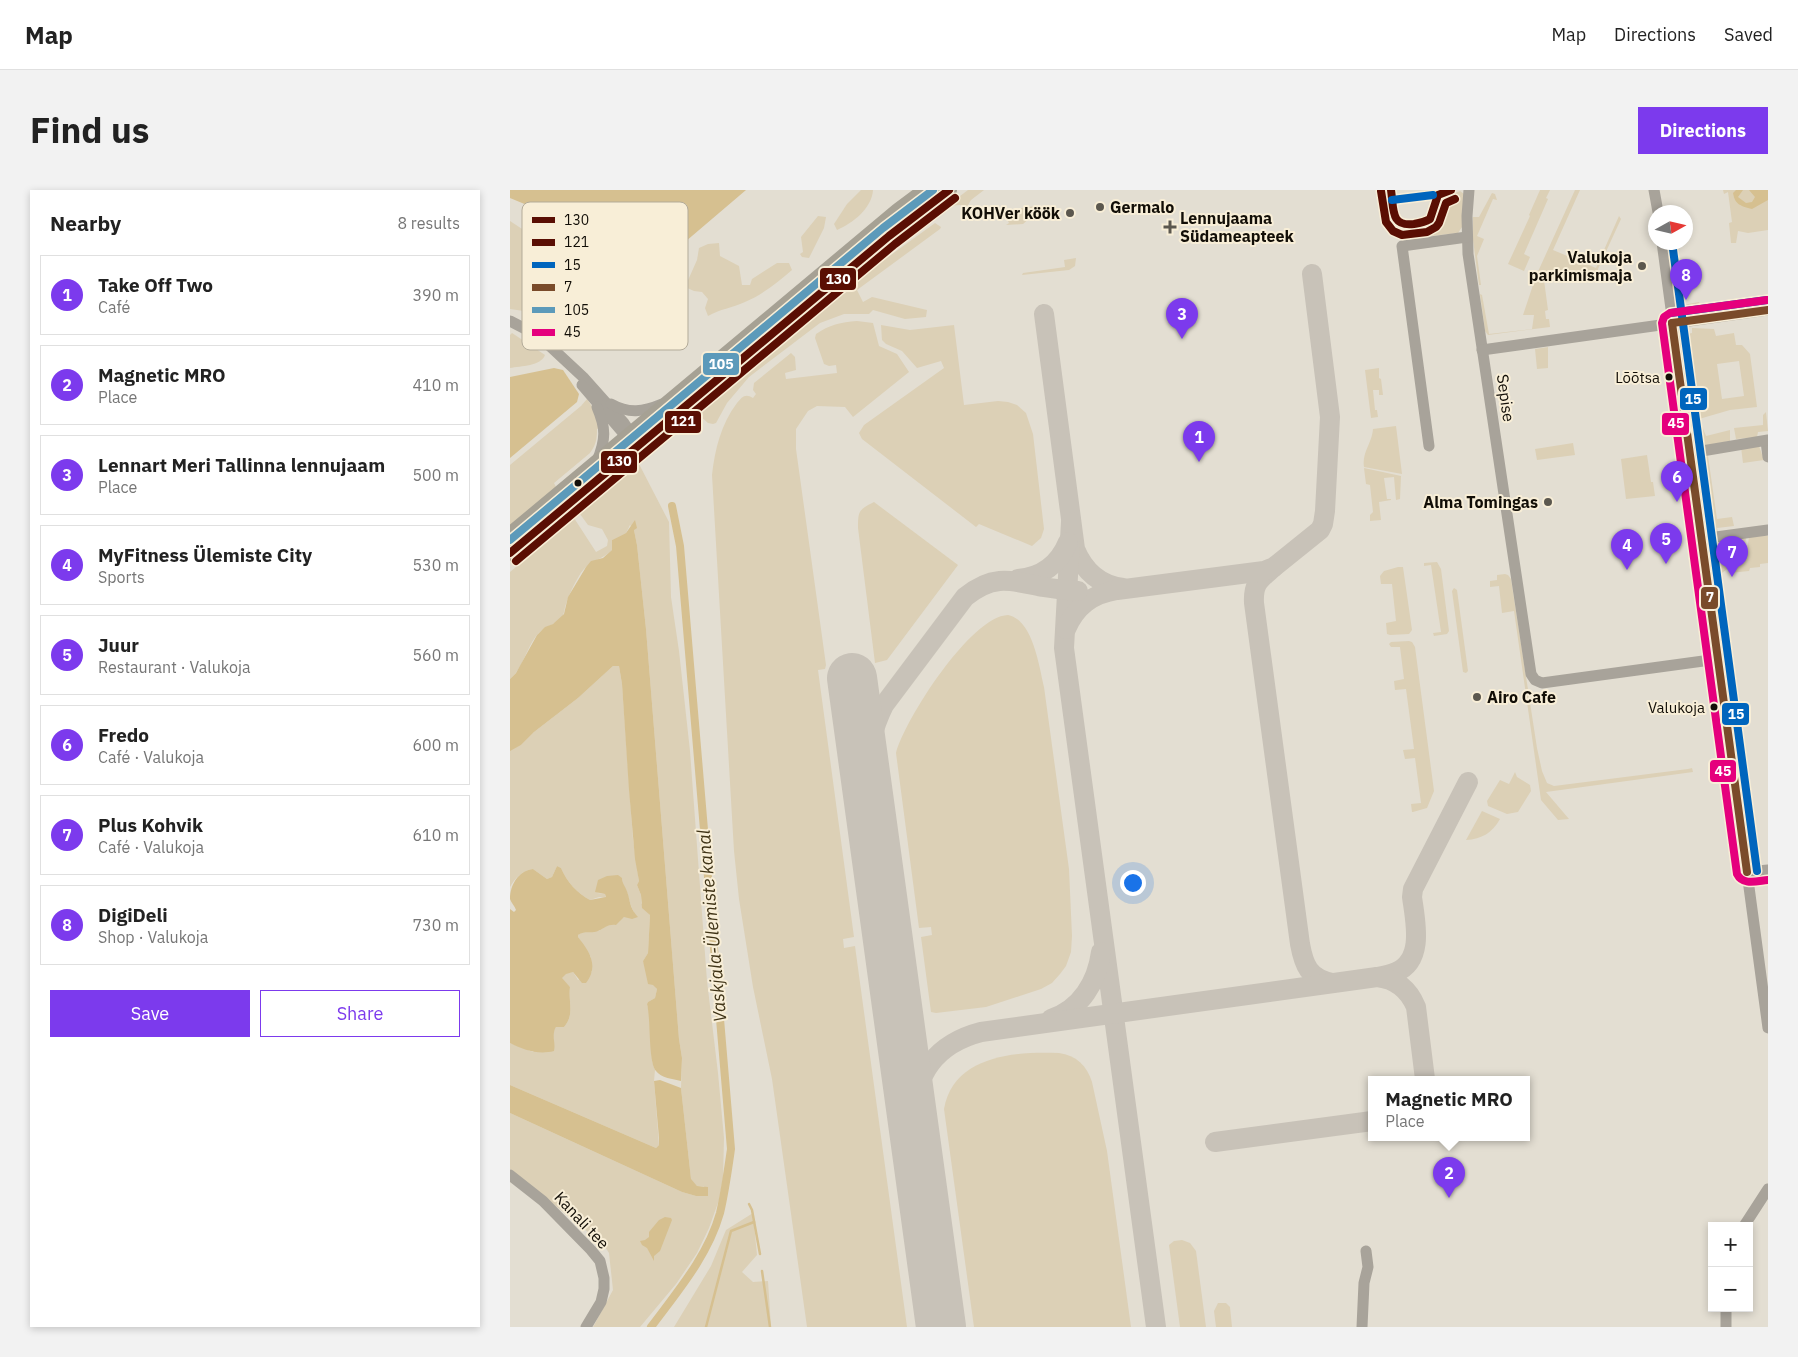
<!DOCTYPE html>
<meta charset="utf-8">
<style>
:root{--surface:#fff;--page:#f2f2f2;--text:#222;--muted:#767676;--line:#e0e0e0;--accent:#7c3aed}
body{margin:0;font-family:"IBM Plex Sans",sans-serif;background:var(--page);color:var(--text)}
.controls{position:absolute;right:15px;bottom:15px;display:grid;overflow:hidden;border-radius:0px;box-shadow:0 2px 8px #0003}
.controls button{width:45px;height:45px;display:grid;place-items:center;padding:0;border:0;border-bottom:1px solid var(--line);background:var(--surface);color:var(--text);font:25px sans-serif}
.compass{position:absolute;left:1138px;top:15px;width:45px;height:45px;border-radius:50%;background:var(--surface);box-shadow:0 2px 8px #0003;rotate:82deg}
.you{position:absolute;left:622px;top:692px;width:18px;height:18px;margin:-12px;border:4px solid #fff;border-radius:50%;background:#1a73e8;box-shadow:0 0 0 8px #1a73e833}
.badge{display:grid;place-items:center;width:32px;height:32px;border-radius:50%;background:var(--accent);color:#fff;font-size:16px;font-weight:700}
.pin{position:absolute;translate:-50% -41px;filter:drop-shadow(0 1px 2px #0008)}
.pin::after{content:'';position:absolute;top:26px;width:18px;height:15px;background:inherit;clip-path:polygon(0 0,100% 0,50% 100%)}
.popup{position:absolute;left:858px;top:886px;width:162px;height:65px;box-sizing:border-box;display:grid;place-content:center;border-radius:0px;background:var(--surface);filter:drop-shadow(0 1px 4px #0005);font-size:16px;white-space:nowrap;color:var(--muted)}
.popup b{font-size:19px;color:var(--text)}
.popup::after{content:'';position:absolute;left:50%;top:100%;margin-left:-10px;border:10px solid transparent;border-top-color:var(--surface)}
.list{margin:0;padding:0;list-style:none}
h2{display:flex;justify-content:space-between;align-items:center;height:65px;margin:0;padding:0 20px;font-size:21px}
h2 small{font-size:16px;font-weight:400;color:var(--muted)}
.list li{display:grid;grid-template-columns:32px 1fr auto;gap:15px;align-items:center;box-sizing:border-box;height:80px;margin:0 10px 10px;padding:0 10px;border:1px solid var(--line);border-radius:0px}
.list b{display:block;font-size:19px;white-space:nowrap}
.list p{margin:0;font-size:16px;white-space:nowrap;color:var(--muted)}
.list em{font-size:16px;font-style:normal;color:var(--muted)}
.actions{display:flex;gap:10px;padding:15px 20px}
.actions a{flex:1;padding:11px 0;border:1px solid var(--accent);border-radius:0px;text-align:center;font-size:18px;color:var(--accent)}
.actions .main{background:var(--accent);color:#fff}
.map{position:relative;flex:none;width:1258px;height:1137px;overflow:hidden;border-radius:0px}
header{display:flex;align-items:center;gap:30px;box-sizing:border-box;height:70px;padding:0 25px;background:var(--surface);border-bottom:1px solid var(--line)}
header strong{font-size:24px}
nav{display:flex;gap:28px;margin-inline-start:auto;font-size:18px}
.intro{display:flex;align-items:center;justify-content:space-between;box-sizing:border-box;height:120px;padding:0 30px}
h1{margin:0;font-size:35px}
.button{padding:12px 22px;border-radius:0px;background:var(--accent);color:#fff;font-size:18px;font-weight:700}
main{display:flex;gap:30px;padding:0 30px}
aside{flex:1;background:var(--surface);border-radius:0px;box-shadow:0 2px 8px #0003}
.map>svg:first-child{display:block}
.green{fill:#dcd0b6;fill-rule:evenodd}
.water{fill:#d6c090}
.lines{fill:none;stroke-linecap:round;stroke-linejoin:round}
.stream{stroke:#d6c090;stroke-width:2.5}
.canal{stroke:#d6c090;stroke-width:8}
.taxiway{stroke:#c8c2b8;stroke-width:20}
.runway{stroke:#c8c2b8;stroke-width:50}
.minor{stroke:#a8a39a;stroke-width:11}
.highway{stroke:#a6a194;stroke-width:16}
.bus-1-casing{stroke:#f8eed7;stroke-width:11}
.bus-2-casing{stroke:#f8eed7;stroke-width:11}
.bus-3-casing{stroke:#f8eed7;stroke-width:11}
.bus-4-casing{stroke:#f8eed7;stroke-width:11}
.bus-5-casing{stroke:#f8eed7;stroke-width:11}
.bus-6-casing{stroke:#f8eed7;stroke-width:11}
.bus-1{stroke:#5a0e03;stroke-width:8}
.bus-2{stroke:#5a0e03;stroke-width:8}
.bus-3{stroke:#0065bd;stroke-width:8}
.bus-4{stroke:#7a4b2a;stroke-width:8}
.bus-5{stroke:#5c9aba;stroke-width:8}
.bus-6{stroke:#e5007d;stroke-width:8}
.poi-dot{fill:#5b574e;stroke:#f8eed7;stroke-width:2}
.bus-dot{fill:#120e07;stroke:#f8eed7;stroke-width:2}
.labels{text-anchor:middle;stroke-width:4;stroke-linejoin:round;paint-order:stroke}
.bus-label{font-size:15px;fill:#120e07;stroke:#f8eed7;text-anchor:end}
.poi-label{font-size:16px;font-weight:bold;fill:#120e07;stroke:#f8eed7;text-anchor:start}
.street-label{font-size:16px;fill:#120e07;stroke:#f8eed7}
.water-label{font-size:18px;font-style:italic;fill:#3f3316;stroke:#f8eed7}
.key{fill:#f8eed7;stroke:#b3ab99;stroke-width:1}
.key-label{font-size:14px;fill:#120e07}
.line-badge{stroke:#f8eed7;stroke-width:2}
.badge-label{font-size:14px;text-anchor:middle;font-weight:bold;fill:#fff}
</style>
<header>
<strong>Map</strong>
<nav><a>Map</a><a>Directions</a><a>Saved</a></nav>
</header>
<div class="intro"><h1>Find us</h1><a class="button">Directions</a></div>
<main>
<aside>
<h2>Nearby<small>8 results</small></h2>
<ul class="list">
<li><span class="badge">1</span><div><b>Take Off Two</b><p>Café</p></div><em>390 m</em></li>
<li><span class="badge">2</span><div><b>Magnetic MRO</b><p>Place</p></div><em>410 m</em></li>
<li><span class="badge">3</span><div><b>Lennart Meri Tallinna lennujaam</b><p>Place</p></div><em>500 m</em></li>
<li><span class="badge">4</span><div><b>MyFitness Ülemiste City</b><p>Sports</p></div><em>530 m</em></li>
<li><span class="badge">5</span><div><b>Juur</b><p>Restaurant · Valukoja</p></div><em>560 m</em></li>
<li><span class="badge">6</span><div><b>Fredo</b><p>Café · Valukoja</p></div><em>600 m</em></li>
<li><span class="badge">7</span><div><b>Plus Kohvik</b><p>Café · Valukoja</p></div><em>610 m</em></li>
<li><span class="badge">8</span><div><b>DigiDeli</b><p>Shop · Valukoja</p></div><em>730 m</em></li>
</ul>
<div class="actions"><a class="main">Save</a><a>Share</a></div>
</aside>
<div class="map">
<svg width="1258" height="1137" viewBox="0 0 1258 1137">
<rect width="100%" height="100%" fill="#e3ded2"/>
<g class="green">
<path d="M351,0H363C362,18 343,33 327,40L324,34L337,14Z"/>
<path d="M458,0H474L461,10L457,17L450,15L437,16Z"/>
<path d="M1030,0H1040L1036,8L1038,9L1014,64L1020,67L1014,81L998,74L1020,26L1019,25Z"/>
<path d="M1065,0H1070L1043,60L1086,78L1109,26L1111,29L1088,79L1089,86L1086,87L1083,84L1034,90L1038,120L1035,121L1036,129H1039L1040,137L978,145L975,141L970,104L972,105L979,144L1022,139L1024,125H1013L1026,86Z"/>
<path d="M1213,0H1258V40L1238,43L1228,41L1226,53H1221L1219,33L1222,32L1218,2L1214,4Z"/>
<path d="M950,1L954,4L952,37L948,43L895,49L886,46L885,42C903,50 925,46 931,25C932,20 932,14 932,9Z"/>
<path d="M982,3L985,4L987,10L983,9L967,46L974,49L967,66L971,95H969L963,50V27H969Z"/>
<path d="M526,16H529L528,21L513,34L496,35L499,33L497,29L511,18Z"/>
<path d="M308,26L316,27L314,38L299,68L292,67L290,64L293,62L291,47Z"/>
<path d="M424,27V30C410,39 371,72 357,73L408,36Z"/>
<path d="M0,31L106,101L113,121L110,135L0,119Z"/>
<path d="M425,33L431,37L430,39L347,100L353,112L362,107L417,120L416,127L395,129L363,120L359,124H334L310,133L239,187L217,213L206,233L203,234L198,233L188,224L237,181L253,162L352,81L374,70Z"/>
<path d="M209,53L210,66L229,76L232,95H240L242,89L267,73H279L282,80C268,92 252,105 235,112C222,118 210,119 198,126L195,118L198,109L192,102L184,101L175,97L187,70L189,58L198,54Z"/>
<path d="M566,68L565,76L559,80L512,85L513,83L555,77L554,70Z"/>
<path d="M1189,112L1190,115L1205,112L1206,121L1171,124L1169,118L1178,114Z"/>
<path d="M347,131L363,133L369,156L387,164L399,182L343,227L335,217L307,216L298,221L286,239V259L316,475L315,479L308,480L344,747L333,749L334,758L345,756L397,1137H297L262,889L243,797L229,709L224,661L202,285C205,259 211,234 227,213C232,207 235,203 243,208L246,204L243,200L244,193L281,163L285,167L286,180L275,183L276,189L327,183L326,175L319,176L314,174L305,148L306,144C319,135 331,132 347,131Z"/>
<path d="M371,135L400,140L444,135L454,215L488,211L498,212L507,215L516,223L523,244L534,339L531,348L522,356L469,334L466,337L352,249L349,243L354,235L434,178L431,171L407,178L392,161L376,154L372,150Z"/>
<path d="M1176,138L1177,144L1182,143V138L1204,139L1206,146L1224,143L1226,155H1232L1240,164L1247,217L1220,220L1189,229L1196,246L1220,240V251L1191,256V255L1184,249L1169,146L1171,140ZM1229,171L1234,206L1212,209L1207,174Z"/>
<path d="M2,143L35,165C31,176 11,176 0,178V145Z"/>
<path d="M1038,157V178L1027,179L1025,159Z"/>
<path d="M869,178V188L871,189L873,205H869V200H863L865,220H867L868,227L861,228L855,180Z"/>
<path d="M77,209L83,218L91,238L87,239C87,249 86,255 80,263L44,293L46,297L0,336V275L71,216Z"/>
<path d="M1256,222L1258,241L1248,242L1247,247L1226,249L1224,238L1253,235V225Z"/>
<path d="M886,236L892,284L854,277C852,262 862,253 863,239Z"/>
<path d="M1063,253L1065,265L1027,270L1025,259Z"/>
<path d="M1249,256L1254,270L1233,273L1231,257Z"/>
<path d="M1137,265L1141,292H1143L1145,306L1116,309L1111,269Z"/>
<path d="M1198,266L1207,329L1222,327L1224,336L1207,338L1208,342L1197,344L1188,278L1190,269Z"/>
<path d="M129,274L159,332L161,407L169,461L180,561L197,791L208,883L214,948L213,989L209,1010L199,1038L187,1063L166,1094L130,1137H83L103,1100L99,1063L94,1055L0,979V923L172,1002L186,1006H198L194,996H187L181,990L180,980L171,898L172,868L169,849L136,439L127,355L124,340L120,335L116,343L102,350V360C90,372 80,368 69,386C64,394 59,405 56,414C54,419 55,423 51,428C44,436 32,437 26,446C16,459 13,478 0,489V382L64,328L86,362L97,356L98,350L92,339L78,335L70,324Z"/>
<path d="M854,278L891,286L890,309L886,310L884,287L874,288L877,309H881V310L869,312L871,330L860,331V325L863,322L860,295L856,294Z"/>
<path d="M364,312L448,375L377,470L365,473L348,338C348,320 349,320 364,312Z"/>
<path d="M1254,345L1258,346V373L1250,374V377L1240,378L1239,381L1220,383V380L1236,366L1239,347Z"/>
<path d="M1236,348L1233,367L1208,386L1202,387L1198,354Z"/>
<path d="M927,372L931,379L939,441L937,444L924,446L923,443L931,442L921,375L914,376V373Z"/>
<path d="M888,377H893L902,440L899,444L880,445L877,444L876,433L886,431L882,394H871L870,386L874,381Z"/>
<path d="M995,384L998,385L1001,389L1027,558L1032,581L1037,593L1044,596L1178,579L1182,578L1183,582L1036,602L1059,629L1048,630L1031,610L1004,421L992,423L989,396L980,397V391L987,390V385Z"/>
<path d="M944,398L947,400L958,481L956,483L953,482L942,401Z"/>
<path d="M498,425C523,430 529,476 534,497L559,679L562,746L561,762L556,776L550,784L542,793L531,799L476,817L426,823L421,822L411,747L422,745L421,737L409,738L386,563C395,529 461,426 498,425Z"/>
<path d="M899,451L902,452L905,457L924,601L917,618L903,622H902L901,614L911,613L905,568L895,569L893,560L904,559L896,499L885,500L884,491L894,489L890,457H881L879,454L881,452Z"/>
<path d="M103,476H109L112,494L123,649L129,691L127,695L131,705V713L140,725L138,763L133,771L143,794L147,799L145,808L138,812L137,814L139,822L142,871L145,880L144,891L149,955L146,958L0,895V853L23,862L44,849L42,845L46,837H54C65,825 58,811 60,797L51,788L56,783L63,782L68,790L82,782L81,767L68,747V745L72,742L89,741L98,735L109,732C111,727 113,727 118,727L124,722C118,712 119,702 112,693L87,703L95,704L96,708L89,707L80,710C67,703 57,692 51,678L47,676L42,687L37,689L23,679C13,680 5,688 0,697V560L11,555L24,542L68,508Z"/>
<path d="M1005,582L1007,587L1020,595L1021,601L1008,622L997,624L978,616L977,611L990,590L999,594Z"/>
<path d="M972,621L990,629C982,643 972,649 956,650Z"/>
<path d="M549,863C566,865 577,876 582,892L597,961L621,1137H464L434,919C443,866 505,861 549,863Z"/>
<path d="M243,1023L247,1065L232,1082L243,1092L258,1091L261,1137H164L201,1076L216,1040Z"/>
<path d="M672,1050L680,1053L686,1061L696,1137H670L659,1055L664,1051Z"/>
<path d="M708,1113H716L720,1117L722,1137H706L704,1121Z"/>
</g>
<g class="water">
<path d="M0,0H236L155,69L153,94L142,145L136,148L130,147L129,140L132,82L129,59L100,55L29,20L0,8Z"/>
<path d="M1226,0H1233L1228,7L1236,13L1242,12L1245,7L1239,0H1258V10L1242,19C1231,16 1225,15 1223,3Z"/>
<path d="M44,178L53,180L69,204L67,212L0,268V187Z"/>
<path d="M125,330L127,338L124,340L127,355L136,439L169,849L172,868L171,891C163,889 151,888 146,881C138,872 141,829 137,814L138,812L145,808L147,799L143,795L138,794L133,771L138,763L140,725L132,718L131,705L127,695L129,691L125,669L119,600L112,494L109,476H103L68,508L24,542L11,555L0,561V489L6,483L27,445L35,437L43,434L54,424L58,407L76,377L81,371L93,368L102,360V350L116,343Z"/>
<path d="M47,676L51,678C57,692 67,703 80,710L96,707L95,704L85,702L88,690L97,686L108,685L112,688C112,693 114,694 116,699C121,710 118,716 128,727L122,729L114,727L106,735C97,734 96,738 88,741C81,744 75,740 68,745V747C80,762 89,776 76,793H72L63,782L56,784L52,788L60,797C58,811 65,825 54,837H46C41,846 46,852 44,861C28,865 14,860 0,853V719L4,722L6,720C5,716 1,713 0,709C0,695 8,681 23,679L37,689L42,687Z"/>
<path d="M150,890L171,898L181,989L187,996L198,997V1006H186L172,1002L0,923V895L146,958L149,955V948L144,891Z"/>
<path d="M155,1027L161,1028L162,1030L150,1061L144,1066V1071L137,1058L132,1055L130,1051L135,1050L139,1047V1042L149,1030Z"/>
</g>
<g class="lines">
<g class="stream">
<path d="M66,319L119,275"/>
<path d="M239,1014L242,1020L250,1064"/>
<path d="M252,1081L260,1137"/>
<path d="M196,1137L221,1041L244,1032"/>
</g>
<path class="canal" d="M141,1137C167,1102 198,1066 210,1023C215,1002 218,980 221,959L170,356L162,316"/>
<g class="taxiway">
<path d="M534,124L565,359C574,381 589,395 613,398"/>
<path d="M561,332L554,458L646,1137"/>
<path d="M763,378C749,390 743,393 744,413L790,754C794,776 799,788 822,793"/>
<path d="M508,389C532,387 549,374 558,352"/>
<path d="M556,439C566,416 582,404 607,400L754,381L764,377L810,340L813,334L815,321L820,227L802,84"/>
<path d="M355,587C358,561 362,539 374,515L455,407C483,384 500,390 533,397C545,399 556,400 568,401"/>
<path d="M867,787C873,786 880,785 886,782C915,770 905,730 902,707L903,699L958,592"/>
<path d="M541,829C571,819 587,792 591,762"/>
<path d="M403,930C405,884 425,854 471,842L867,787C886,789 899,800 906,817L915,889"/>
<path d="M705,952L862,931"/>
</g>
<path class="runway" d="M342,488L431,1137"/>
<g class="minor">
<path d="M959,0L957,26L958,64L1021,484L1025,490L1032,493L1208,469"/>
<path d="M1144,0L1148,22"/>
<path d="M1152,52L1258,838"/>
<path d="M0,131L29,146L73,187L114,233L124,248"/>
<path d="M972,160L1258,120"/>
<path d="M72,195L120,251"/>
<path d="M101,214C119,224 133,222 152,214"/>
<path d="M87,217C96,238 96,249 87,271"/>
<path d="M1256,251L1258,267"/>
<path d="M919,256L892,56L957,47"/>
<path d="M1180,263L1258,250"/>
<path d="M1191,349L1258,340"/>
<path d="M1237,682L1258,680"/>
<path d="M0,985L33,1011L81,1060L90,1071L94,1088V1099L91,1112L76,1137"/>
<path d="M1234,1036L1258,999"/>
<path d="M852,1137L854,1093L858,1077L856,1061"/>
<path d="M1216,1137V1118"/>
</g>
<g class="highway">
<path d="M0,345L388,21L416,0"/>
<path d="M0,363L379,46L439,0"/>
</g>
<g class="bus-1-casing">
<g id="bus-1">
<path d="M881,0C884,19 880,37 904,34C910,33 915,32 920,29L928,5L941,0"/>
<path d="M0,363L379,46L439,0"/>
</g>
</g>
<g class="bus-2-casing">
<g id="bus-2">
<path d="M871,1L876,32L883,41L892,45L917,42L926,37L929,33L936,13L945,9"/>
<path d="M6,371L385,54L445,8"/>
</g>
</g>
<g class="bus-3-casing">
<g id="bus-3">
<path d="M882,10L923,5"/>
<path d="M1162,52L1247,681"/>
<path d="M1161,123L1257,110"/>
</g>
</g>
<g class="bus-4-casing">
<g id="bus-4">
<path d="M1162,133L1237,682"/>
<path d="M1162,133L1258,120"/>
</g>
</g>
<g class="bus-5-casing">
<path id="bus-5" d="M0,350L373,38L423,0"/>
</g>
<g class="bus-6-casing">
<path id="bus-6" d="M1257,110L1160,123L1154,127L1152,133L1227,684C1233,696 1247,691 1258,690"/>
</g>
<use href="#bus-1" class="bus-1"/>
<use href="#bus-2" class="bus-2"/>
<use href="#bus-3" class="bus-3"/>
<use href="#bus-4" class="bus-4"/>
<use href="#bus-5" class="bus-5"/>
<use href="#bus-6" class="bus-6"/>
</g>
<g class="poi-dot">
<circle cx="590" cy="17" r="5"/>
<circle cx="560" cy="23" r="5"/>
<path d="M657.5 29.5h5v5h5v5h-5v5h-5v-5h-5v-5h5z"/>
<circle cx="1132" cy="76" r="5"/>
<circle cx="1038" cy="312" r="5"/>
<circle cx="967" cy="507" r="5"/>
</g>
<g class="bus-dot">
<circle cx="1159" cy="187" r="4.5"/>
<circle cx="68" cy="293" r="4.5"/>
<circle cx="1204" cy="517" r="4.5"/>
</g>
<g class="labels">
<g class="bus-label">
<text x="1150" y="193">Lõõtsa</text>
<text x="1195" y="523">Valukoja</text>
</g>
<g class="poi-label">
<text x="600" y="23">Germalo</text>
<text x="550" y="29" text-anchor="end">KOHVer köök</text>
<text x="670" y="34">Lennujaama<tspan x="670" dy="18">Südameapteek</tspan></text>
<text x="1122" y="73" text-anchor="end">Valukoja<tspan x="1122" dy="18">parkimismaja</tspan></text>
<text x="1028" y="318" text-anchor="end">Alma Tomingas</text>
<text x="977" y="513">Airo Cafe</text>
</g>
<g class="street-label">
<text transform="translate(996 208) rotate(82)" y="6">Sepise</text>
<text transform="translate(72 1030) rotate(47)" y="6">Kanali tee</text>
</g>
<g class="water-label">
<text transform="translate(202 736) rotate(-95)" y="6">Vaskjala-Ülemiste kanal</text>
</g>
</g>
<rect x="12" y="12" width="166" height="148" rx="8" class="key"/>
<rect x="22" y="27" width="23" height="6" fill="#5a0e03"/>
<rect x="22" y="49" width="23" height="7" fill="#5a0e03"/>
<rect x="22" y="72" width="23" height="6" fill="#0065bd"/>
<rect x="22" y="94" width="23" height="7" fill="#7a4b2a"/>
<rect x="22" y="117" width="23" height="6" fill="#5c9aba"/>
<rect x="22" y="139" width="23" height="7" fill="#e5007d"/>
<g class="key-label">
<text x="54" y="35">130</text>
<text x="54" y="57">121</text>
<text x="54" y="80">15</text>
<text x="54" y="102">7</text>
<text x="54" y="125">105</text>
<text x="54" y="147">45</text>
</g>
<g class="line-badge">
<rect x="309" y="77" width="38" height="24" rx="5" fill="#5a0e03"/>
<rect x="192" y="162" width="38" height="24" rx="5" fill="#5c9aba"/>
<rect x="1169" y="197" width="29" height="24" rx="5" fill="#0065bd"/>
<rect x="154" y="220" width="38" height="24" rx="5" fill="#5a0e03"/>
<rect x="1151" y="222" width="29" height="24" rx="5" fill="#e5007d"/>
<rect x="90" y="260" width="38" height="24" rx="5" fill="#5a0e03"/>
<rect x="1190" y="396" width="19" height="24" rx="5" fill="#7a4b2a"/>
<rect x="1211" y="512" width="29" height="24" rx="5" fill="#0065bd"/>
<rect x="1199" y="569" width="28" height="24" rx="5" fill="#e5007d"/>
</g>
<g class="badge-label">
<text x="328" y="94">130</text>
<text x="211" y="179">105</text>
<text x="1183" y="214">15</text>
<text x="173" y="236">121</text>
<text x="1166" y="238">45</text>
<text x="109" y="276">130</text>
<text x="1200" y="412">7</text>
<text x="1226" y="529">15</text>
<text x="1213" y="586">45</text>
</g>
</svg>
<div class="controls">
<button>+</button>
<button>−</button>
</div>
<svg class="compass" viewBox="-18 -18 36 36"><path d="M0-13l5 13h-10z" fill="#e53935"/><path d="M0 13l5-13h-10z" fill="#767676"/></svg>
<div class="you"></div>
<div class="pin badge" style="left:689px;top:272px">1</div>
<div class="pin badge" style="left:939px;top:1008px">2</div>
<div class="popup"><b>Magnetic MRO</b>Place</div>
<div class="pin badge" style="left:672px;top:149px">3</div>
<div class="pin badge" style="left:1117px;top:380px">4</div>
<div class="pin badge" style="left:1156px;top:374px">5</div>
<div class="pin badge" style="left:1167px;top:312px">6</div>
<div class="pin badge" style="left:1222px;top:387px">7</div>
<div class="pin badge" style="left:1176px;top:110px">8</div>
</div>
</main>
